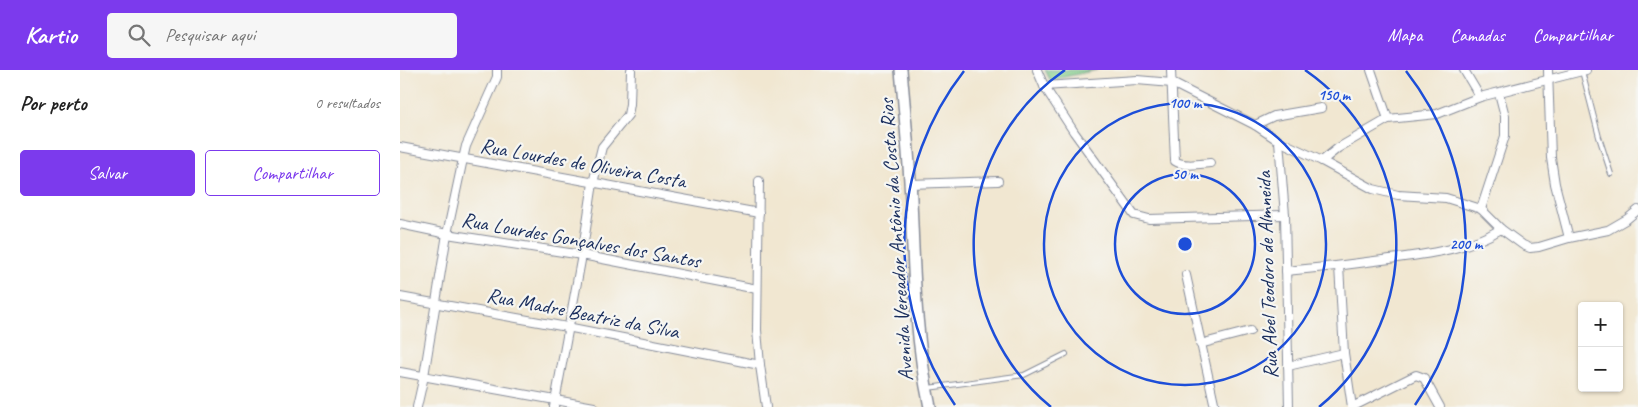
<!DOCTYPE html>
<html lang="pt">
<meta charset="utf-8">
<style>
:root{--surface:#fff;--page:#f6f6f6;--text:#222;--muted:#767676;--line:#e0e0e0;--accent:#7c3aed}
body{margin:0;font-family:Caveat,sans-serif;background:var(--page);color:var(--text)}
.controls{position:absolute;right:15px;bottom:15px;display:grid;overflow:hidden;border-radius:5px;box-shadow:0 1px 4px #0004}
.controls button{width:45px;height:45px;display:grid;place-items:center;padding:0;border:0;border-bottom:1px solid var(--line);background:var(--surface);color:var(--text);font:25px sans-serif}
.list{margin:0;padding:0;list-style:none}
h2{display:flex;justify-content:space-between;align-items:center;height:65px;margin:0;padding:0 20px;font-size:21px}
h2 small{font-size:16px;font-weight:400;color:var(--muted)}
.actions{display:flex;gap:10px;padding:15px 20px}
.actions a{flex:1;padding:11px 0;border:1px solid var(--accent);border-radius:5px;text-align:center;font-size:18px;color:var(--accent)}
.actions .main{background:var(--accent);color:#fff}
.icon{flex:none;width:28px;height:28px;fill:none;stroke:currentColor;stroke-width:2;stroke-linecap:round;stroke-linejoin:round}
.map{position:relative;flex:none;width:1238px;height:337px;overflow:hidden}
header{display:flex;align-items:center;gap:30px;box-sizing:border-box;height:70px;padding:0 25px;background:var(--accent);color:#fff}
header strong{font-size:24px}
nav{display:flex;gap:28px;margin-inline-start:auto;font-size:18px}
.search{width:350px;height:45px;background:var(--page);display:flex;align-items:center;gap:12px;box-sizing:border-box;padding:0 18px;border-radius:5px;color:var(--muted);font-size:19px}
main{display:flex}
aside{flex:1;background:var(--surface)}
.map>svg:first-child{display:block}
.green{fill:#84ce8a;stroke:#507e74}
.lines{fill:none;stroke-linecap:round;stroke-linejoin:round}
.service-casing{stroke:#868b98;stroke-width:6}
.minor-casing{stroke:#868b98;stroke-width:10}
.secondary-casing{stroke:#868b98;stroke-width:14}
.service{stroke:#fff;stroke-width:4}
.minor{stroke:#fff;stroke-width:8}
.secondary{stroke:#fff;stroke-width:11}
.ring{fill:none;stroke:#1d4ed8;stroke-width:2.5}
.labels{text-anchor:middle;stroke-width:4.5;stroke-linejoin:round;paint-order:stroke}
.street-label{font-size:21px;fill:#1b2f5e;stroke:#f6f6f2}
.centre{fill:#1d4ed8;stroke:#f6f6f2;stroke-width:2.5}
.ring-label{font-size:15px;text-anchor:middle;font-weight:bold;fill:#1d4ed8;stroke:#f6f6f2;stroke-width:4.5;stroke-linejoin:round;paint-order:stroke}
</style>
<header>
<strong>Kartio</strong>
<div class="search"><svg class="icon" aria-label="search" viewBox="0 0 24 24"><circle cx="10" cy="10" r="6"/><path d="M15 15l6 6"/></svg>Pesquisar aqui</div>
<nav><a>Mapa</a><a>Camadas</a><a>Compartilhar</a></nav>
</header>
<main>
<aside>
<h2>Por perto<small>0 resultados</small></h2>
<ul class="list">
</ul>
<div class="actions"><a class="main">Salvar</a><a>Compartilhar</a></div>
</aside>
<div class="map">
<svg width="1238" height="337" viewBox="0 0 1238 337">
<rect width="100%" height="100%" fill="#f6f6f2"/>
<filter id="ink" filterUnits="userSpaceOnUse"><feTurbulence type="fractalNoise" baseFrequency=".02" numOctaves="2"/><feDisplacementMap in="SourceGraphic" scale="10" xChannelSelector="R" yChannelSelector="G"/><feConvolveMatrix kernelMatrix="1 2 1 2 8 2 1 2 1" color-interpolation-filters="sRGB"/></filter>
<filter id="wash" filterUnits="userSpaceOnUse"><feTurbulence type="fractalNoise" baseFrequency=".0096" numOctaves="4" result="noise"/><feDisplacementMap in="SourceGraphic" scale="20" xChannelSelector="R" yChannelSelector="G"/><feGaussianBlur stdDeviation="1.12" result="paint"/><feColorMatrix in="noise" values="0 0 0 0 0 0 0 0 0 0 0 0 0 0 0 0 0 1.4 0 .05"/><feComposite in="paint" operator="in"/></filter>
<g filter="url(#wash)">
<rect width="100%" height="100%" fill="#f1e7d1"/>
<path class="green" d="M645,0H697L650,10Z"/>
</g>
<g filter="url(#ink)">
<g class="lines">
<g class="service-casing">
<g id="service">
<path d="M1182,1L1199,67L1211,104"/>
<path d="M528,318L624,305L666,284"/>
</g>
</g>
<g class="minor-casing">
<g id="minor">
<path d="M637,0L644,16L674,62L734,145L749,149L885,145"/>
<path d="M771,0L775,91C784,97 799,94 810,93"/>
<path d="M971,0L988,49"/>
<path d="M1064,0L1080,27"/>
<path d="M1148,0L1151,88L1155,114L1169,168"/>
<path d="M644,16L737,10L772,13L855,55L879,71L922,91L973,119L998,125L1046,128L1081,139L1101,159L1123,175L1130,178L1139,177L1169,168L1208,160L1227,149L1238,140"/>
<path d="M855,55L874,46L921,38"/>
<path d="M879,71L885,145L889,337"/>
<path d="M0,77L359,143"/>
<path d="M922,91L938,78L988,49L1037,44L1080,27L1186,0"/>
<path d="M359,111L357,260L360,295L366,337"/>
<path d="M510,114L598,111"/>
<path d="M1081,139L1105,66V46L1099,23"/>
<path d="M0,154L47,164L182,185L357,219"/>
<path d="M939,196L944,283L952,337"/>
<path d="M886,201C920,198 955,194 990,189C1028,184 1067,180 1101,159"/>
<path d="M786,205L815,337"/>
<path d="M0,227L167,257L360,295"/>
<path d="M800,274L850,261"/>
<path d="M888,296L944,283"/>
<path d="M0,302L194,337"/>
<path d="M17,337L24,306L47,164L63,89L66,76L97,7V0"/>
<path d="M154,337L182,185L193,113L202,77L228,45L230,34L231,0"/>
<path d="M952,337L1016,305L1024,308L1040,337"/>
</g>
</g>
<g class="secondary-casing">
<path id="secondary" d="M501,0C505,43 509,86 511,129C514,200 515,268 530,337"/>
</g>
<use href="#service" class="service"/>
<use href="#minor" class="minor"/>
<use href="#secondary" class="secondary"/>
</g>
</g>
<g class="ring">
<circle cx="785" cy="174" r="70"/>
<circle cx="785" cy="174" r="141"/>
<path d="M651 337A211 211 0 0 1 665 0M905 0A211 211 0 0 1 919 337"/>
<path d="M555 335A281 281 0 0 1 564 1M1006 1A281 281 0 0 1 1015 335"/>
</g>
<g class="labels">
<g class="street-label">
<text transform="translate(183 93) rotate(10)" y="7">Rua Lourdes de Oliveira Costa</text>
<text transform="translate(181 170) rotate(10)" y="7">Rua Lourdes Gonçalves dos Santos</text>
<text transform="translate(496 170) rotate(-94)" y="7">Avenida Vereador Antônio da Costa Rios</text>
<text transform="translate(867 205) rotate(-92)" y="7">Rua Abel Teodoro de Almneida</text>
<text transform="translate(183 243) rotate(11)" y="7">Rua Madre Beatriz da Silva</text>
</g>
</g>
<circle cx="785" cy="174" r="8" class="centre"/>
<g class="ring-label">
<text x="934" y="30">150 m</text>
<text x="785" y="38">100 m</text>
<text x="785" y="109">50 m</text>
<text x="1066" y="179">200 m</text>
</g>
</svg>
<div class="controls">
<button>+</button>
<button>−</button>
</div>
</div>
</main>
